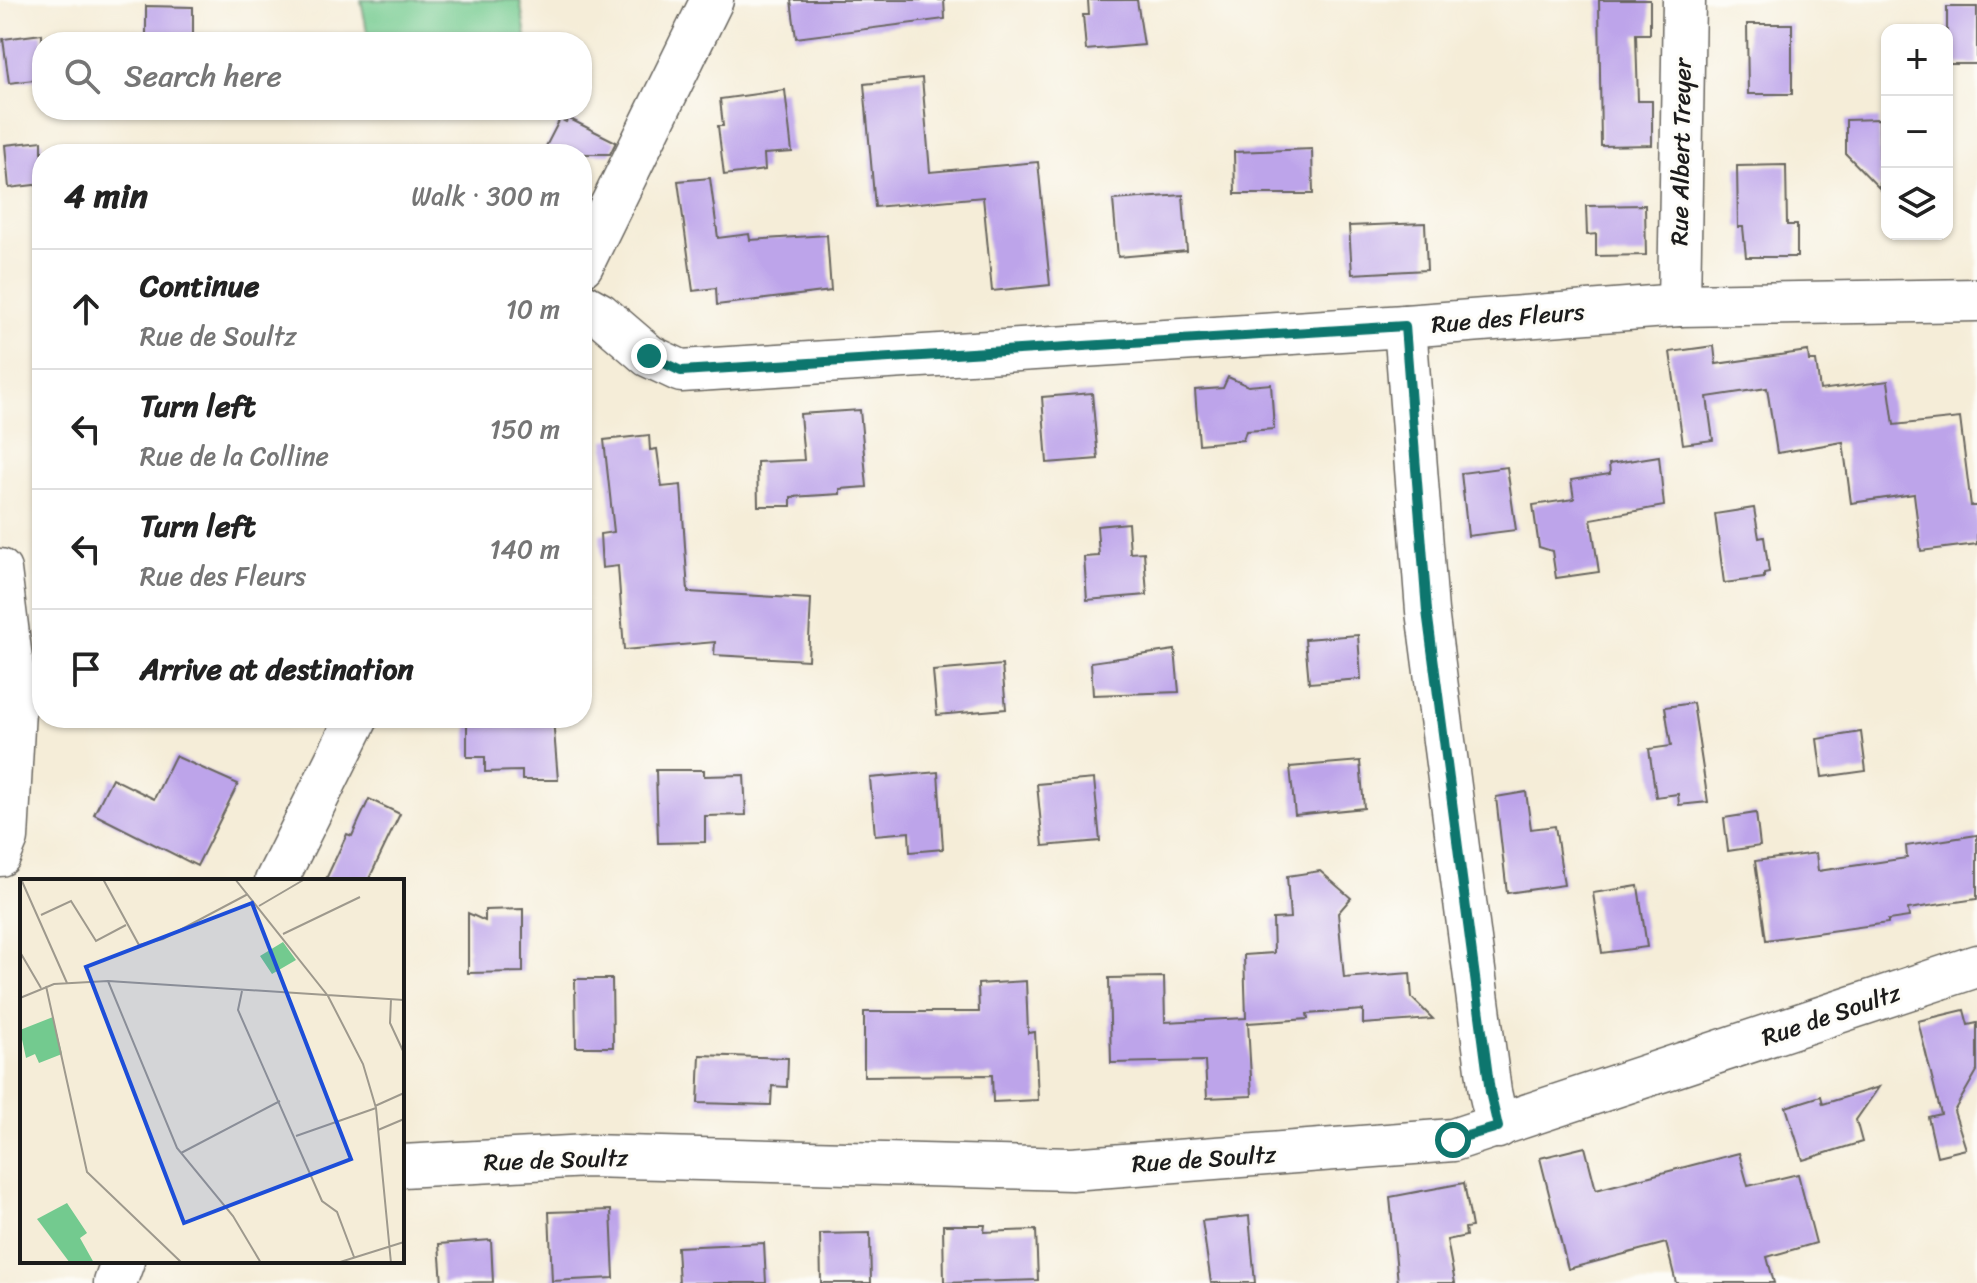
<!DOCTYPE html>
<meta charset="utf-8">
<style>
:root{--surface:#fff;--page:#f6f6f6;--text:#222;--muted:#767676;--line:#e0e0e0}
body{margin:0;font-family:Sriracha,sans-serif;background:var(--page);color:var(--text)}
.controls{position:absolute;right:24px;top:24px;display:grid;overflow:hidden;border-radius:16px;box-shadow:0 2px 6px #0004}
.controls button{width:72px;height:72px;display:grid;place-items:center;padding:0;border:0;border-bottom:2px solid var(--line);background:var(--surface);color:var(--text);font:40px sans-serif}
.stop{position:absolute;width:24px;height:24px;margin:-18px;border:6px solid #0f766e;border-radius:50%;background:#fff}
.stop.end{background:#0f766e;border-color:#fff;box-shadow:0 2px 8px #0008}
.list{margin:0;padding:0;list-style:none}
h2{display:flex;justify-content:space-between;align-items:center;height:104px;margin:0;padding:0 32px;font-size:34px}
h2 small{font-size:26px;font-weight:400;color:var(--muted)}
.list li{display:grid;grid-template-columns:52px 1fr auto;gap:24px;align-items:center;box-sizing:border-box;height:120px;padding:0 32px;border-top:2px solid var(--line)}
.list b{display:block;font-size:30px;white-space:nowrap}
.list p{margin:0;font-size:26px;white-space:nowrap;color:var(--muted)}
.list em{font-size:26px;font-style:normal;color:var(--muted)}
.icon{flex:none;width:44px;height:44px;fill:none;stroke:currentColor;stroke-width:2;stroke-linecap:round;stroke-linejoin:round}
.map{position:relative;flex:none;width:1977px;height:1283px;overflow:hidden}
.search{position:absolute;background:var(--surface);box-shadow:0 2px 6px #0004;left:32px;top:32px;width:560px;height:88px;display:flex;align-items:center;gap:20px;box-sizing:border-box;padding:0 28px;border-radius:32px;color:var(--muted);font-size:30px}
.panel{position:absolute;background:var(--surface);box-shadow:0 2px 6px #0004;left:32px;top:144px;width:560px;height:584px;border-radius:32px}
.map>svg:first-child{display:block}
.green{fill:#73ca8f;stroke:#487356;stroke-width:2}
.building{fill:#bda4ea}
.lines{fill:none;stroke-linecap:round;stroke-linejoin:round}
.street-casing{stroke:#68655e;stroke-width:45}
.street{stroke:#fff;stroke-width:42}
.route{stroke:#0f766e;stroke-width:10}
.labels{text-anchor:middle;stroke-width:6;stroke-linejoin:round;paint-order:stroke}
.street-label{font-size:24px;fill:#1c1c1c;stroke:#fdfcf7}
.inset-road{fill:none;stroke:#9e998d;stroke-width:2}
.view{fill:#1d4ed8;fill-opacity:0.15;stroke:#1d4ed8;stroke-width:4}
.inset-edge{fill:none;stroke:#1c1c1c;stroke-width:4}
</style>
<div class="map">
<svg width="1977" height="1283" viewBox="0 0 1977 1283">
<rect width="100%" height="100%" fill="#fdfcf7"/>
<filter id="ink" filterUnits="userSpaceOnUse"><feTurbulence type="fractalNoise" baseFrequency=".0125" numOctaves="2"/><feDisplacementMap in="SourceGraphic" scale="16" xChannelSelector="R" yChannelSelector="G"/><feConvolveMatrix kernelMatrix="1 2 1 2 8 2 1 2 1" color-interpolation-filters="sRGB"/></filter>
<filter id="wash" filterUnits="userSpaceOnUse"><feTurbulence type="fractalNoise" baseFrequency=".006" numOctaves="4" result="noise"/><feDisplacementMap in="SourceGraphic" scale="32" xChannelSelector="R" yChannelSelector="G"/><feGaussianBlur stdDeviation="1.8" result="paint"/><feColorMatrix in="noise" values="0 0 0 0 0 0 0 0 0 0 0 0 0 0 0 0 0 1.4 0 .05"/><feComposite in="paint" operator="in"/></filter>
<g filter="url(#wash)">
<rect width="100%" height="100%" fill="#f5edd8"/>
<path class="green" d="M361,0H520L527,42H369Z"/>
<g id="blocks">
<g class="building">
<path d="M791,0H944L945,19L796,38Z"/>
<path d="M1088,0H1137L1144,45L1086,50L1083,15H1089Z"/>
<path d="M1599,0H1650V34H1636L1638,101H1652V145L1601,146Z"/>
<path d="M146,6L193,7V42H146Z"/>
<rect x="1947" y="7" width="30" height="57"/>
<path d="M1747,24H1792V94H1748Z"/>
<path d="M42,34V79L9,83L3,39Z"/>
<path d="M922,78L930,172L1038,162L1050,285L992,291L983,197L875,207L864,84Z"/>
<path d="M785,90L792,152L764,154L765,170L724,175L718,126H723L720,99Z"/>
<path d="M568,118L616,142L610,154H542L560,119L566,122Z"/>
<path d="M1879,119L1880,189L1846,154V120Z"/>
<path d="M42,141V184L9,188L5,145Z"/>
<path d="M1312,149L1313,194H1235L1234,152Z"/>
<path d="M1786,165L1787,225H1797V257H1746L1743,227H1738L1737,166Z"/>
<path d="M710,178L718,238L749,234L750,240L827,235L831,291L717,305L716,288L693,291L678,181Z"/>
<path d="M1183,195L1187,251L1118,257L1113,200Z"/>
<path d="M1645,205L1646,255L1596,256V234L1587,235L1586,206Z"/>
<path d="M1425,223L1427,270L1352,274L1349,226Z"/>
<path d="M1714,346L1716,364L1808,351L1809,361H1816L1820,390L1888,381L1894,425L1960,418L1971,506H1977V544L1921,551L1914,494L1851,503L1843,442L1777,453L1767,388L1707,397L1713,440L1683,444L1670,352Z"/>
<path d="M1228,377L1248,386L1271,384L1274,429L1246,431L1243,440L1199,444L1195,390L1223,388Z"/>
<path d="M1092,393L1098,459L1047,463L1042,397Z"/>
<path d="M860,410L867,487L840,489V494L791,497V506H758L757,462L804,460L800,414Z"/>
<path d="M649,435L650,450L657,449L662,487L681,485L688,592L811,599L808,660L714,655L715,642L624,650L618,566L602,568L600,534L614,532L604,440Z"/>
<path d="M1659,456L1664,506L1591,519L1599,572L1556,578L1552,551L1539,547L1533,505L1574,499L1571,480L1610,474L1609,464Z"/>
<path d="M1507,467L1516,530L1468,536L1461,473Z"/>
<path d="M1754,508L1759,538L1764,537L1769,572L1764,573V578L1724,583L1715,514Z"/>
<path d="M1128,523L1130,553L1144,552L1147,595L1087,600L1084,557L1099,556L1097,526Z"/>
<path d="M1358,635L1361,679L1309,683L1305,639Z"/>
<path d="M1175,650L1179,692L1093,695L1091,662Z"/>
<path d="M1002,665L1006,709L937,715L933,671Z"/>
<path d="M1693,703L1708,802L1679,805L1678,794L1656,797L1649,749L1671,746L1665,707Z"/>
<path d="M467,718H553L558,780H522V771L485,772V757H467Z"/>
<path d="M1861,732L1866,771L1822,777L1817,739Z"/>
<path d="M175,756L238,784L197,866L94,814L112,778L154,799Z"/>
<path d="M1360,761L1364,808L1295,815L1290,767Z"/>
<path d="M656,770H704V776L744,775L746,815L705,816V842L658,843Z"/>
<path d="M938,772L943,849L910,852L909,832L875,835L870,778Z"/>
<path d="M1094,779L1100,841L1043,846L1037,784Z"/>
<path d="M1526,792L1531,829L1555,826L1564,885L1507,893L1496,797Z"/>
<path d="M369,799L400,814L368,881H325L347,834L352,836Z"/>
<path d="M1756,813L1760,846L1728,851L1724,818Z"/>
<path d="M1977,835V899L1908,909L1909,917L1888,920V923L1766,940L1755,861L1816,853L1818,871L1907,858L1906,846Z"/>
<path d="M1320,871L1351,898L1338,913L1344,978L1410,973L1412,998L1433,1019L1363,1024V1010L1307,1014L1308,1019L1248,1023L1252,1096L1207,1098L1205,1061L1111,1063L1109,978L1164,977L1165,1022L1246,1018L1244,955L1274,953L1273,919L1290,918L1287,876Z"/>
<path d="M1638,886L1647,947L1602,953L1593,893Z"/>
<path d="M523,909V972L468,973V913L485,921V910Z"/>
<path d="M575,979H612L613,1047H576Z"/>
<path d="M1026,981L1028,1033L1035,1032L1038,1100L993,1102L992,1075L864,1076V1012H979L978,984Z"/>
<path d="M1964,1010L1968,1025L1977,1023V1071L1954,1111L1966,1149L1937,1156L1928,1117L1941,1114L1918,1021Z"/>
<path d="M700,1055L788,1058L787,1087L772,1086L771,1105L698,1103Z"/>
<path d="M1879,1087L1856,1120L1862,1142L1803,1160L1786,1107L1821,1096L1823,1104Z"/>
<path d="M1585,1147L1596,1190L1739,1153L1748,1186L1798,1174L1816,1243L1767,1257L1774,1283H1676L1666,1243L1568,1269L1540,1158Z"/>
<path d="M1464,1183L1472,1227L1465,1228L1466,1236L1447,1240L1455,1283H1398L1390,1197Z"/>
<path d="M611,1210L614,1278L552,1281L549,1212Z"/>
<path d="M1249,1216L1255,1283H1211L1202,1221Z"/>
<path d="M943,1225H985L984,1232L1036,1230L1038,1280L944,1283Z"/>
<path d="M870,1233L871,1283H821L820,1234Z"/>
<path d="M491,1240L493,1282L442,1283L439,1244Z"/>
<path d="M764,1243L766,1283H679L677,1247Z"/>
</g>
</g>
</g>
<g filter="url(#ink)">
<use href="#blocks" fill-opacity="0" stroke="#68655e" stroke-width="2"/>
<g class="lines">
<g class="street-casing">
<g id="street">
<path d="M582,265L712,0"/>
<path d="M582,304L600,314L649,356L681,371L1405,326L1679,305L1977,300"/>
<path d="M1679,305L1684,0"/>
<path d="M1405,326L1427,611L1490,1092L1498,1127"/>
<path d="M0,570L15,691L7,838L0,855"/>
<path d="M276,881L357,718"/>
<path d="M402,1166L588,1156L1071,1169L1453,1140L1977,966"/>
<path d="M115,1283L123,1261"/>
</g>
</g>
<use href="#street" class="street"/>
</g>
</g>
<g class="lines" filter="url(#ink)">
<path class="route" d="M649,356L681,371L1405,326L1427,611L1490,1092L1498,1127L1453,1140"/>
</g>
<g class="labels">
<g class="street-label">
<text transform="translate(1681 152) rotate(-89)" y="8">Rue Albert Treyer</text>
<text transform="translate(1508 318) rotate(-5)" y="8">Rue des Fleurs</text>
<text transform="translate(1831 1015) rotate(-19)" y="8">Rue de Soultz</text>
<text transform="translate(1204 1159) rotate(-4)" y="8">Rue de Soultz</text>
<text transform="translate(556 1160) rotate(-2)" y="8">Rue de Soultz</text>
</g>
</g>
<g transform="translate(20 879)">
<rect width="384" height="384" fill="#f5edd8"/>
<path d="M263,63L276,81L252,95L240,77ZM33,138L42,175L19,184L15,175L6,179L0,151ZM47,324L67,354L60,359L74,384H50L17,340Z" fill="#73ca8f"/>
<path class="inset-road" d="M1,0L47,104M83,0L119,66L143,60L228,15M215,0L308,117L343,185L356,229L371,384M239,27L285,0M21,36L51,22L76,62L106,46M263,55L340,18M0,73L21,109M88,102L157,269L213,337L241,384M26,107L67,293L162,384M222,112L218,131L302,322L317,333L334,378M0,119L34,105L88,102L384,121M371,120L370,144L384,174M355,227L384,214M358,251L384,240M276,257L356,229M161,274L260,222M317,384L384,363"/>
<path class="view" d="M232,24L331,280L164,344L66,88Z"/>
<rect width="384" height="384" class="inset-edge"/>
</g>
</svg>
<div class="controls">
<button>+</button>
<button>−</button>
<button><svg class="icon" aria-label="layers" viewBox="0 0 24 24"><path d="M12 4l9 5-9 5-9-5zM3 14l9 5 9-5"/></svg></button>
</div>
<div class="stop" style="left:1453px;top:1140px"></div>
<div class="stop end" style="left:649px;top:356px"></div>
<div class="search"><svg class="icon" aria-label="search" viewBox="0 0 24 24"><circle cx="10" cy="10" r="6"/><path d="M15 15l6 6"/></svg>Search here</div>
<section class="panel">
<h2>4 min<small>Walk · 300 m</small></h2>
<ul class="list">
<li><svg class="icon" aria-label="ahead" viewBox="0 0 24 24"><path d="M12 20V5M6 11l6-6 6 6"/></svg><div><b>Continue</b><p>Rue de Soultz</p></div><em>10 m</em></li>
<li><svg class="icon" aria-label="left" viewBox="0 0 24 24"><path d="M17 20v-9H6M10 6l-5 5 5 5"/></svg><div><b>Turn left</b><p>Rue de la Colline</p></div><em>150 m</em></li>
<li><svg class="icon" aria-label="left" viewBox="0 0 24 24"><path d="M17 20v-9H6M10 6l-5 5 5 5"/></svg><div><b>Turn left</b><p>Rue des Fleurs</p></div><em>140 m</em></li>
<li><svg class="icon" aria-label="arrive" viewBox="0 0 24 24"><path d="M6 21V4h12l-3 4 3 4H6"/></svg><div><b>Arrive at destination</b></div></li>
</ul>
</section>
</div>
